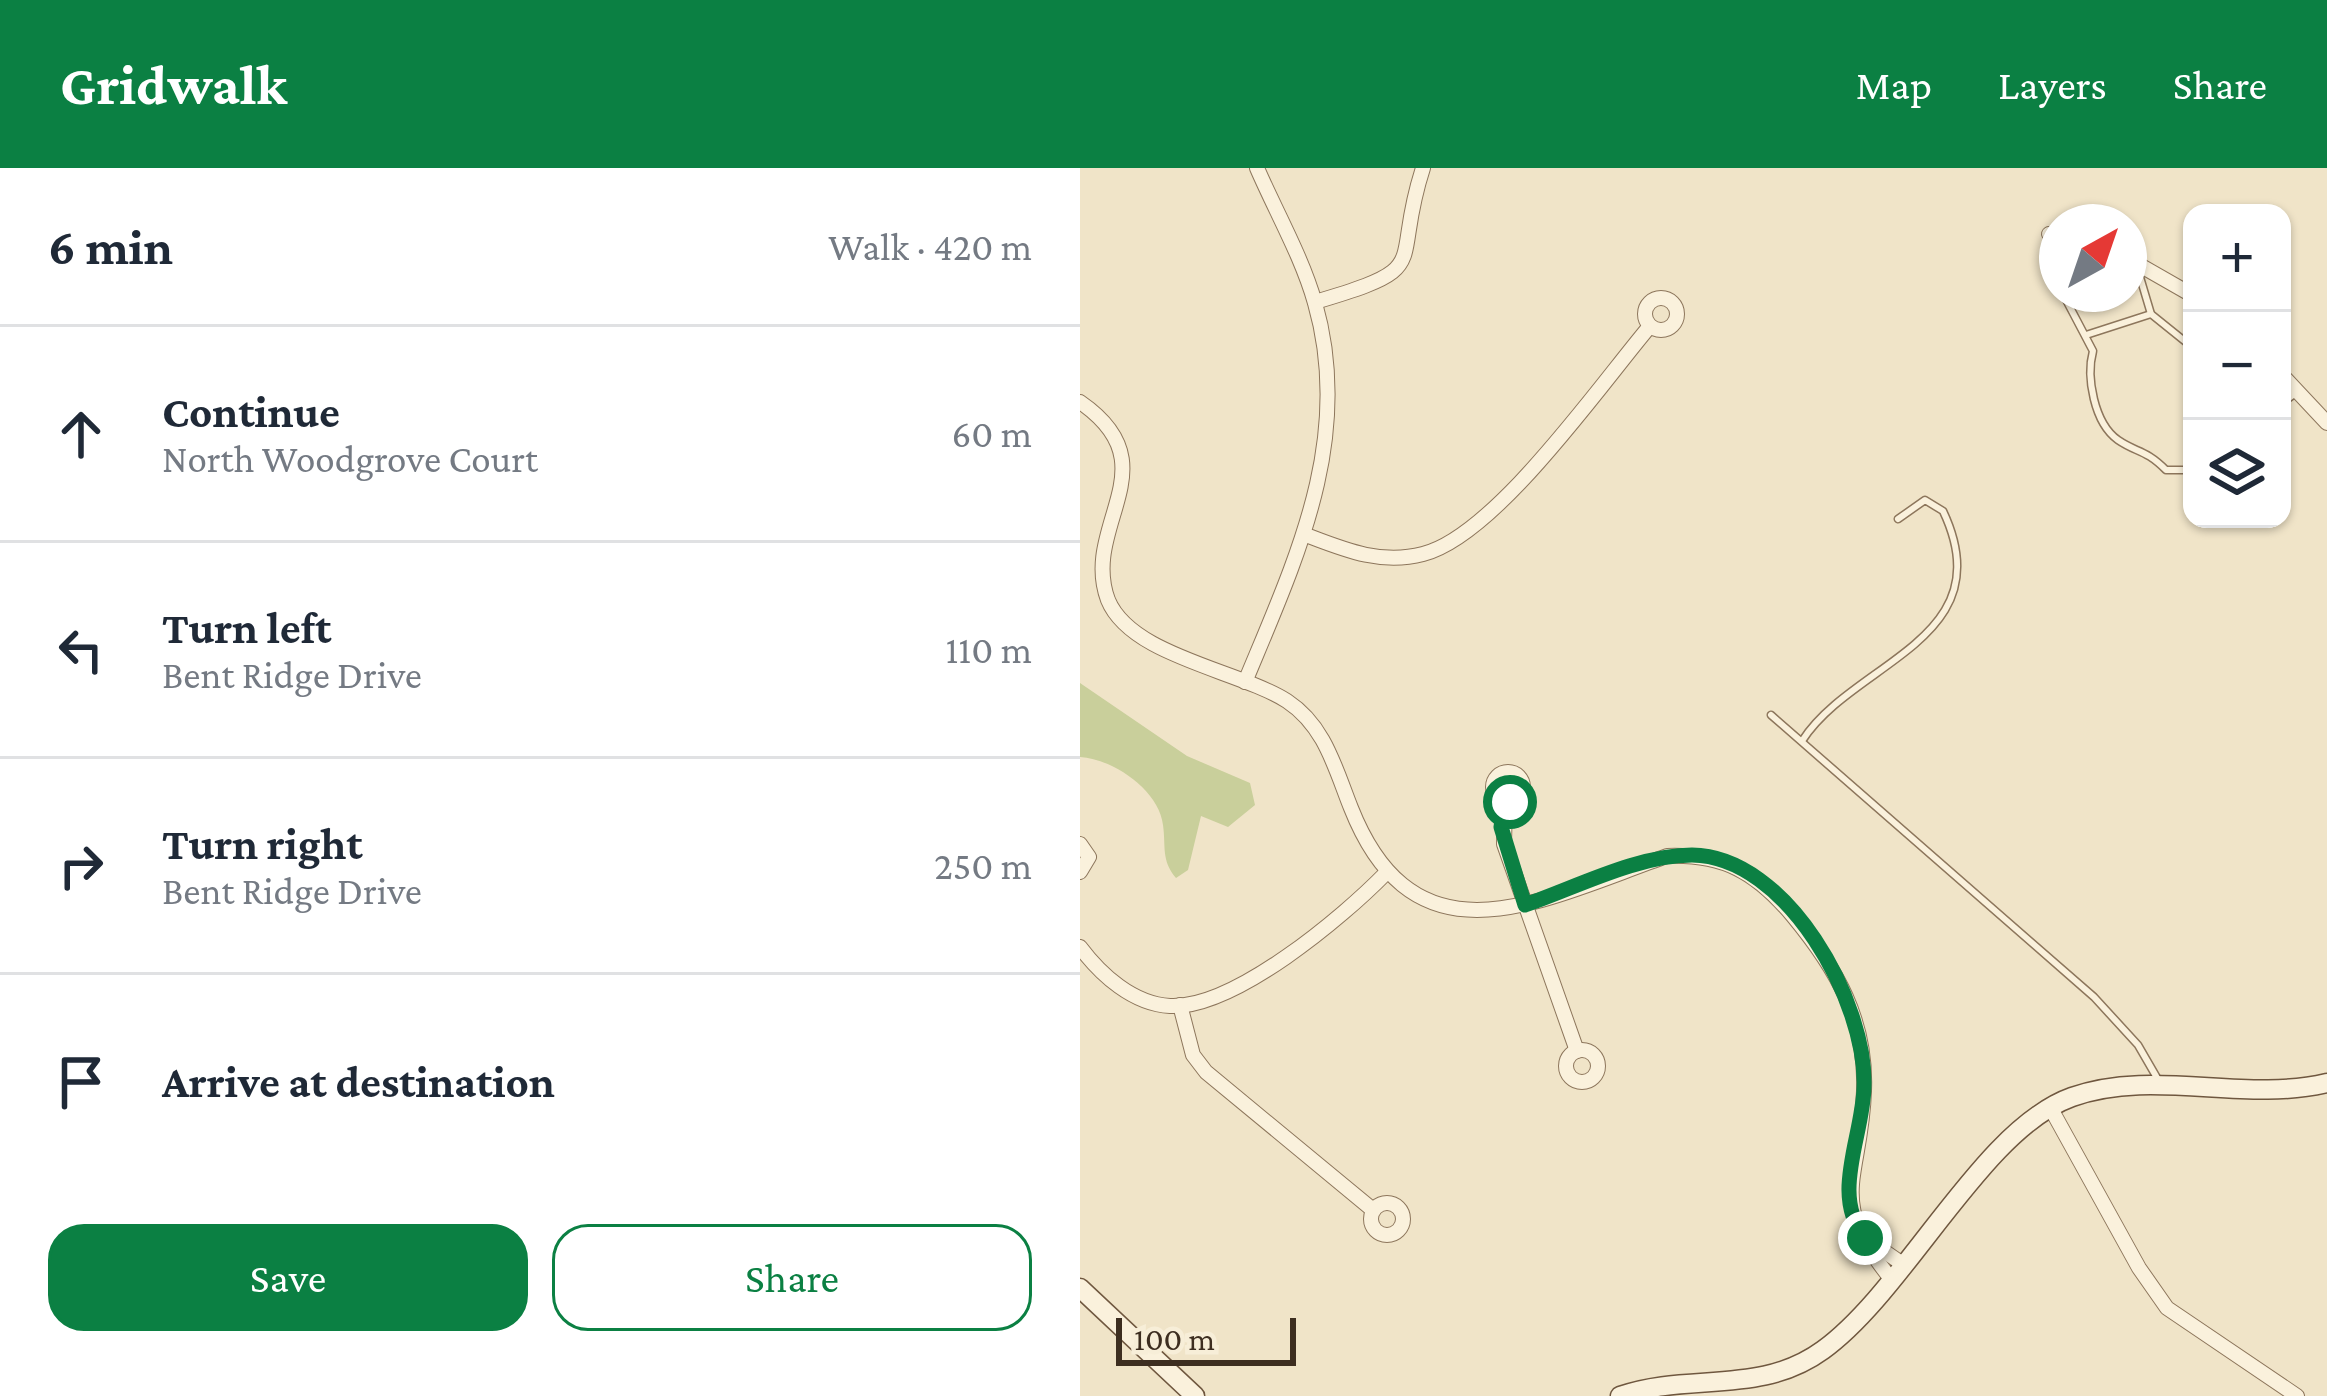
<!DOCTYPE html>
<meta charset="utf-8">
<style>
:root{--surface:#fff;--page:#f2f2f3;--text:#1f2937;--muted:#747a83;--line:#e0e1e3;--accent:#0b8043}
body{margin:0;font-family:"Crimson Pro",serif;background:var(--page);color:var(--text)}
.controls{position:absolute;right:36px;top:36px;display:grid;overflow:hidden;border-radius:24px;box-shadow:0 3px 9px #0004}
.controls button{width:108px;height:108px;display:grid;place-items:center;padding:0;border:0;border-bottom:3px solid var(--line);background:var(--surface);color:var(--text);font:60px sans-serif}
.compass{position:absolute;left:959px;top:36px;width:108px;height:108px;border-radius:50%;background:var(--surface);box-shadow:0 3px 9px #0004;rotate:40deg}
.scale{position:absolute;left:36px;bottom:30px;width:180px;box-sizing:border-box;padding-left:12px;border:6px solid #3d2e20;border-top:0;font-size:33px;line-height:42px;white-space:nowrap;color:#3d2e20;-webkit-text-stroke:9px #f7eed8;paint-order:stroke}
.stop{position:absolute;width:36px;height:36px;margin:-27px;border:9px solid #0b8043;border-radius:50%;background:#fff}
.stop.end{background:#0b8043;border-color:#fff;box-shadow:0 3px 12px #0008}
.list{margin:0;padding:0;list-style:none}
h2{display:flex;justify-content:space-between;align-items:center;height:156px;margin:0;padding:0 48px;font-size:51px}
h2 small{font-size:39px;font-weight:400;color:var(--muted)}
.list li{display:grid;grid-template-columns:78px 1fr auto;gap:36px;align-items:center;box-sizing:border-box;height:216px;padding:0 48px;border-top:3px solid var(--line)}
.list b{display:block;font-size:45px;white-space:nowrap}
.list p{margin:0;font-size:39px;white-space:nowrap;color:var(--muted)}
.list em{font-size:39px;font-style:normal;color:var(--muted)}
.actions{display:flex;gap:24px;padding:36px 48px}
.actions a{flex:1;padding:27px 0;border:3px solid var(--accent);border-radius:36px;text-align:center;font-size:42px;color:var(--accent)}
.actions .main{background:var(--accent);color:#fff}
.icon{flex:none;width:66px;height:66px;fill:none;stroke:currentColor;stroke-width:2;stroke-linecap:round;stroke-linejoin:round}
.map{position:relative;flex:none;width:1247px;height:1228px;overflow:hidden}
header{display:flex;align-items:center;gap:72px;box-sizing:border-box;height:168px;padding:0 60px;background:var(--accent);color:#fff}
header strong{font-size:57px}
nav{display:flex;gap:66px;margin-inline-start:auto;font-size:42px}
main{display:flex}
aside{flex:1;background:var(--surface)}
.map>svg:first-child{display:block}
.green{fill:#c9cf9b}
.lines{fill:none;stroke-linecap:round;stroke-linejoin:round}
.lane-casing{stroke:#8d765c;stroke-width:9}
.street-casing{stroke:#8d765c;stroke-width:16}
.secondary-casing{stroke:#6f573f;stroke-width:21}
.lane{stroke:#faf1dc;stroke-width:6}
.street{stroke:#faf1dc;stroke-width:14}
.secondary{stroke:#faf1dc;stroke-width:18}
.route{stroke:#0b8043;stroke-width:15}
</style>
<header>
<strong>Gridwalk</strong>
<nav><a>Map</a><a>Layers</a><a>Share</a></nav>
</header>
<main>
<aside>
<h2>6 min<small>Walk · 420 m</small></h2>
<ul class="list">
<li><svg class="icon" aria-label="ahead" viewBox="0 0 24 24"><path d="M12 20V5M6 11l6-6 6 6"/></svg><div><b>Continue</b><p>North Woodgrove Court</p></div><em>60 m</em></li>
<li><svg class="icon" aria-label="left" viewBox="0 0 24 24"><path d="M17 20v-9H6M10 6l-5 5 5 5"/></svg><div><b>Turn left</b><p>Bent Ridge Drive</p></div><em>110 m</em></li>
<li><svg class="icon" aria-label="right" viewBox="0 0 24 24"><path d="M7 20v-9h11M14 6l5 5-5 5"/></svg><div><b>Turn right</b><p>Bent Ridge Drive</p></div><em>250 m</em></li>
<li><svg class="icon" aria-label="arrive" viewBox="0 0 24 24"><path d="M6 21V4h12l-3 4 3 4H6"/></svg><div><b>Arrive at destination</b></div></li>
</ul>
<div class="actions"><a class="main">Save</a><a>Share</a></div>
</aside>
<div class="map">
<svg width="1247" height="1228" viewBox="0 0 1247 1228">
<rect width="100%" height="100%" fill="#f0e4c8"/>
<path class="green" d="M0,515L107,588L170,615L175,637L148,659L121,648L108,702L96,710C81,692 86,679 83,657C79,622 33,591 0,589Z"/>
<g class="lines">
<g class="lane-casing">
<g id="lane">
<path d="M977,88V110"/>
<path d="M1057,99L1071,146L1112,179"/>
<path d="M983,126L1013,183C1006,209 1014,255 1038,272C1057,285 1065,281 1086,302H1112"/>
<path d="M1006,167L1071,146"/>
<path d="M1202,235L1217,224"/>
<path d="M691,547L1014,829L1058,877L1080,915"/>
<path d="M722,573C773,493 924,472 863,343L845,332L818,351"/>
</g>
</g>
<g class="street-casing">
<g id="street">
<path d="M969,66L977,68"/>
<path d="M1049,91L1112,127"/>
<circle cx="581" cy="146" r="16"/>
<path d="M235,134C357,98 310,101 343,0"/>
<path d="M1202,207L1247,255"/>
<path d="M0,234C93,298 0,357 28,432C51,488 158,502 207,533C245,558 255,600 271,640C336,804 463,731 587,688C644,686 676,704 713,748C756,800 787,852 784,923C781,1013 745,1030 812,1112"/>
<path d="M226,367C265,382 301,397 343,386C415,368 520,217 570,158"/>
<path d="M165,514C216,391 274,271 235,135C222,89 196,44 177,0"/>
<circle cx="428" cy="619" r="15"/>
<path d="M425,634L424,676L497,883"/>
<path d="M0,676L9,689L0,704"/>
<path d="M0,779C21,807 53,836 90,838C154,841 263,749 306,705"/>
<path d="M100,837L113,887L126,904L293,1042"/>
<circle cx="502" cy="898" r="16"/>
<path d="M970,939L1059,1100L1087,1140L1217,1228"/>
<circle cx="307" cy="1051" r="16"/>
<path d="M785,1070L824,1097"/>
</g>
</g>
<g class="secondary-casing">
<g id="secondary">
<path d="M0,1120L115,1228"/>
<path d="M540,1228C609,1204 680,1228 743,1182C826,1122 902,961 992,929C1073,900 1163,935 1247,915"/>
</g>
</g>
<use href="#lane" class="lane"/>
<use href="#street" class="street"/>
<use href="#secondary" class="secondary"/>
</g>
<g class="lines">
<path class="route" d="M430,634H425L421,659L445,737C497,719 558,687 612,687C707,688 787,834 784,919C783,969 750,1027 785,1070"/>
</g>
</svg>
<div class="controls">
<button>+</button>
<button>−</button>
<button><svg class="icon" aria-label="layers" viewBox="0 0 24 24"><path d="M12 4l9 5-9 5-9-5zM3 14l9 5 9-5"/></svg></button>
</div>
<svg class="compass" viewBox="-18 -18 36 36"><path d="M0-13l5 13h-10z" fill="#e53935"/><path d="M0 13l5-13h-10z" fill="#747a83"/></svg>
<div class="scale">100 m</div>
<div class="stop" style="left:430px;top:634px"></div>
<div class="stop end" style="left:785px;top:1070px"></div>
</div>
</main>
